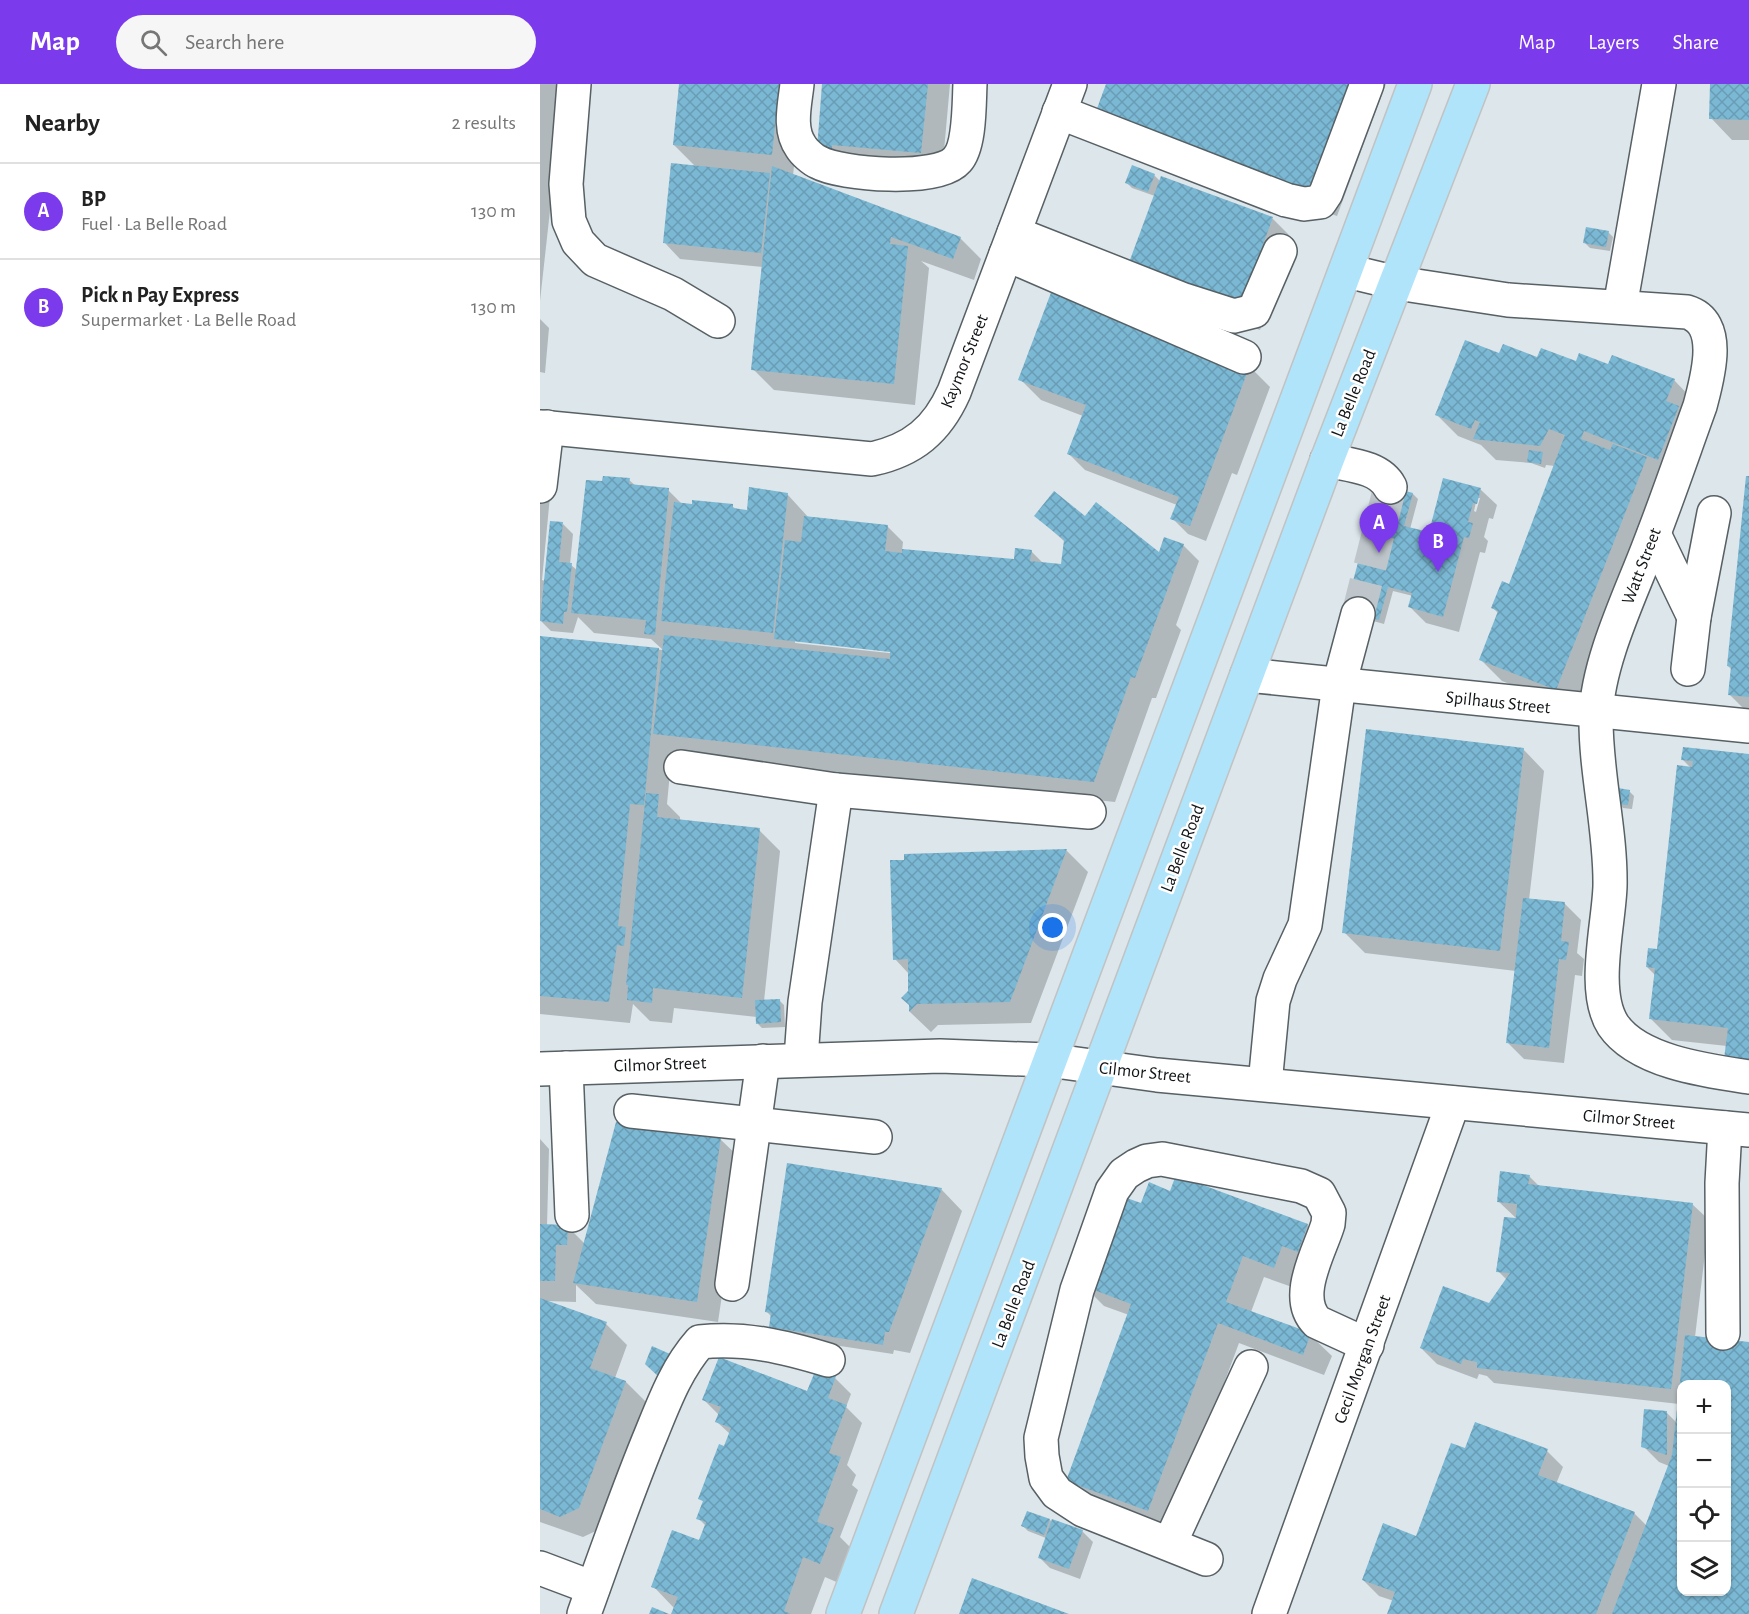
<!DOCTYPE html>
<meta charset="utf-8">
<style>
:root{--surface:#fff;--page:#f6f6f6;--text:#222;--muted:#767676;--line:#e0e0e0;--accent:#7c3aed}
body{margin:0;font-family:"Alegreya Sans",sans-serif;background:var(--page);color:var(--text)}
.controls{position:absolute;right:18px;bottom:18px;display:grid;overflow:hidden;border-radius:12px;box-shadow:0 2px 4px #0004}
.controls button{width:54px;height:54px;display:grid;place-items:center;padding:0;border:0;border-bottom:2px solid var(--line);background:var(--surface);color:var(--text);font:30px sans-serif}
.you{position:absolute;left:513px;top:844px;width:21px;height:21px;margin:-15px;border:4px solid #fff;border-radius:50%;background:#1a73e8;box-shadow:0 0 0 9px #1a73e833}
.badge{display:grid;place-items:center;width:39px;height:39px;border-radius:50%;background:var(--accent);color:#fff;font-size:20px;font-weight:700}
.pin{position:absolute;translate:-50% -50px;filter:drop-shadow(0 2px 3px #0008)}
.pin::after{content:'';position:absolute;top:32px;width:21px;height:18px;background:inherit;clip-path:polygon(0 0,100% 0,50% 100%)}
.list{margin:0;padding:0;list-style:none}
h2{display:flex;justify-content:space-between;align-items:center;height:78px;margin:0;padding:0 24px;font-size:26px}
h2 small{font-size:20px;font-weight:400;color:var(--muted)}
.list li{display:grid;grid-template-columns:39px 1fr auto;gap:18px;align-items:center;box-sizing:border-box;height:96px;padding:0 24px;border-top:2px solid var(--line)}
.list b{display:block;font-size:22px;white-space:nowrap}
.list p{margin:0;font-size:20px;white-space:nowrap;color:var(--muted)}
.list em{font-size:20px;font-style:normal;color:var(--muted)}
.icon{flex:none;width:33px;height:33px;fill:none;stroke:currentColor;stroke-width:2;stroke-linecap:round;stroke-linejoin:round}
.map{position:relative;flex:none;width:1209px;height:1530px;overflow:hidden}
header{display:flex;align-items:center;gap:36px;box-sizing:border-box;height:84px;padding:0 30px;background:var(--accent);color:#fff}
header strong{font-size:28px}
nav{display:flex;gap:33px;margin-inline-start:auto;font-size:21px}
.search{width:420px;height:54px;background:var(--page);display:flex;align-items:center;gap:15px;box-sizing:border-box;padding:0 21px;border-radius:33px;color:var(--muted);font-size:22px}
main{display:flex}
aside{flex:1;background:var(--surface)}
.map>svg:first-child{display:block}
.shadow{fill:#0003;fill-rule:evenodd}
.building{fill:url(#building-cross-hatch);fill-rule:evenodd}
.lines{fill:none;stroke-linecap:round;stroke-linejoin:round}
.minor-tunnel{stroke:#bec6cb;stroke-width:33;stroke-dasharray:33 16;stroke-linecap:butt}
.minor-casing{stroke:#576064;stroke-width:36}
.major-casing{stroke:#c1c2c2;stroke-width:36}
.minor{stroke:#fff;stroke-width:33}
.major{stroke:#b0e4fb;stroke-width:33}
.labels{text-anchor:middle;stroke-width:5;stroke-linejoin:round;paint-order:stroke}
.street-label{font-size:18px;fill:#111416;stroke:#fff}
</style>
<header>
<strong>Map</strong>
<div class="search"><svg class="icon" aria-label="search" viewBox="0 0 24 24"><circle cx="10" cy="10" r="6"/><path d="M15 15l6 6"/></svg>Search here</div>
<nav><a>Map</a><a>Layers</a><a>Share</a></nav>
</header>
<main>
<aside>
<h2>Nearby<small>2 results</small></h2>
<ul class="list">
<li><span class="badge">A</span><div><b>BP</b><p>Fuel · La Belle Road</p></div><em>130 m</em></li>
<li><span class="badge">B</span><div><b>Pick n Pay Express</b><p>Supermarket · La Belle Road</p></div><em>130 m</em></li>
</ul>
</aside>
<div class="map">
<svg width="1209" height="1530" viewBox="0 0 1209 1530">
<defs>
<pattern id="building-cross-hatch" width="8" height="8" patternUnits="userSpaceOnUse" patternTransform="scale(1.5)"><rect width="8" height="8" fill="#7bb8d4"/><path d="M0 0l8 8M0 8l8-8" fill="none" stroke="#699db5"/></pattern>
</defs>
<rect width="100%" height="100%" fill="#dce6eb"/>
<g class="shadow">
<path d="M0,0H24L0,217Z"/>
<path d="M140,0H262L253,92L420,154L441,175L434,196L381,177L389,184L375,321L234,306L213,285L223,183L140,175L124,158L156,83L134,61Z"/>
<path d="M284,0H410L402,89L279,64Z"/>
<path d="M568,0H846L797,132L771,123Z"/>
<path d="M1171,0H1209V56H1192L1171,34Z"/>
<path d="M614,91L621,98L622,93L733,135L754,156L720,246L610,205L615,112L592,104L587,99Z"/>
<path d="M1068,148L1073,153L1070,167L1050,164L1045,159Z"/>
<path d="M0,235L9,244L5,289L0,288Z"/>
<path d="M960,270L1069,282L1134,296L1155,318L1037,626L962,597L941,576L959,530L953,524L970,501L1015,382L1006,381L1005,384L991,379L956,376L941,361L918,352L897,331Z"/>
<path d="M709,282L730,303L697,391L692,389L666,457L648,450L632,434L637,421L545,386L529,370L543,332L501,316L480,295Z"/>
<path d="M1209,394V630L1190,611L1192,586L1188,582Z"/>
<path d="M89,396L96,402L128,406L143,421L192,422L197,426L208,428L248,411L269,434L347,442L363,458L362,467L476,477L491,467L504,480L523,482L525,458L496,432L545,434L619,470L643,461L659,477L636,541L641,546L616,614H612L575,718L136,671L132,667L127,720L140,733V737L219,746L240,767L224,917L239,916L244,921L245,943L222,944L217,939V933L134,924L132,939L110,937L93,920L90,939L0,930V554L123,566L111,555L54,549L38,533L33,549L11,547L0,536V402L10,412L2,496L5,497L23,440L33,450L30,480L38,487L63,399ZM255,556L358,567V570L255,559Z"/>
<path d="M840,402L873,410L878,415L870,445L890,450L940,405L957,421L953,435L949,434L944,453L948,457L945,469L940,468L919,548L886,539L870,523L873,512L853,507L844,540L812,531ZM937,414H940L936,428L934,427Z"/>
<path d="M983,665L1004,687L989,816L1025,820L1041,836L1037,869L1044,875L1042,892L1035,891L1024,979L984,975L968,959L976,887L825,869L804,848Z"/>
<path d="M1209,672L1187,962L1132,956L1110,934L1115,891L1107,883L1118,867L1151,684L1143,676Z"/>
<path d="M1089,707L1094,712L1092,725L1083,724L1078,719Z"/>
<path d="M527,767L548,788L491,939L398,941L391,948L370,928L369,890L355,875L366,771Z"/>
<path d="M0,1055L9,1065L7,1142H27L45,1160L180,1055L202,1076L178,1238L56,1220L36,1201V1218L7,1217L66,1240L87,1261L75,1294L86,1298L107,1319L60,1445L43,1453L0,1438Z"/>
<path d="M989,1092L1000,1103L1152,1120L1169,1136L1155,1253L1209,1259V1530H849L854,1517L839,1512L823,1496L877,1453L926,1366L1007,1367L1023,1383L1016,1400L1094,1429L1107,1442L1129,1382L1119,1378L1103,1362L1126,1328L1137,1339L1139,1320L954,1299L947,1292L939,1290L937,1295L897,1280L881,1264L950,1221L967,1196L958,1187L978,1136L958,1117ZM1142,1300H1186V1508H1142Z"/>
<path d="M401,1105L422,1127L370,1269L354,1266L353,1270L241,1253L230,1243L232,1233L226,1227Z"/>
<path d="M631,1109L767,1141L789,1163L755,1204L724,1193L711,1228L770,1251L792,1272L784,1291L699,1259L629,1447L549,1418L527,1396L589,1231L564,1222L543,1201L602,1121Z"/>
<path d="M295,1294L311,1310L306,1323L322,1339L307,1381L316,1391L312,1401L318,1406L300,1453L314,1467L301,1500L285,1493L271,1530H133L134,1524L113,1502L160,1458L166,1442L158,1434L164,1418L160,1415L190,1350L177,1338L179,1331L164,1316L268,1309Z"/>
<path d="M509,1436L542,1447L553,1458L540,1495L510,1484L499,1473L506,1454L488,1447L483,1442Z"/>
</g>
<g class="building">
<path d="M139,0H239L232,71L133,61Z"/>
<path d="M282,0H388L381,69L292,61V66L277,65Z"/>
<path d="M566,0H817L776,112L555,30Z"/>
<path d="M1170,0H1209V36L1169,35Z"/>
<path d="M131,79L230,89L221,169L123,159Z"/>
<path d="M592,81L615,90L608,108L585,99Z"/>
<path d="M232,82L421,153L413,175L351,153L350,160L368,162L354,300L211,286Z"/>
<path d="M621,92L733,133L699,226L587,184Z"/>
<path d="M1046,143L1069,147L1066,163L1043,159Z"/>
<path d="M512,206L710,281L650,442L630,435L639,413L527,370L546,321L478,296Z"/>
<path d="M925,256L959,269L963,260L997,273L1001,264L1036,277L1039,269L1068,280L1072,271L1135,295L1126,317L1139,322L1118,376L1044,347L1041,355L1070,366L1073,360L1107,373L1016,606L939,576L958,527L951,524L962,497L969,500L1025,351L1009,345L1000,362L933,355L940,338L935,336L931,345L895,331Z"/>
<path d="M989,366L1003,368L1001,380L987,378Z"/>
<path d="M63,392L90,394L89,400L129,404L115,551L104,550L106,536L31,529L46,396L62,397Z"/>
<path d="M1206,392H1209V613L1188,611L1191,583L1187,582Z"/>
<path d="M903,394L941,404L937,420L933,419L928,438L933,439L929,454L924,453L903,533L868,523L872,509L848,503L839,536L805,527L839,400L873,409L864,442L889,448Z"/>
<path d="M209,403L248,409L233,549L121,537L134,418L152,420V416L193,420V424L207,426Z"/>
<path d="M514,407L545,432L556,418L619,468L624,453L644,460L595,594L591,593L554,698L113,650L124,551L350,575V568L234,555L245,456L261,458L264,432L348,441L345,467L362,469V465L474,475L475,464L492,466L490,477L521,480L524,456L494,432Z"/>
<path d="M10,437L23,438L19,478L32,479L27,528H24L23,540L0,537Z"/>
<path d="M0,552L119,564L104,721L90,720L78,842L86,843L84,862L77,861L69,918L0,912Z"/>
<path d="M826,645L984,664L960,867L802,849Z"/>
<path d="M1143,663L1209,670V978L1184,975L1188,944L1109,935L1115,884L1106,883L1108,864L1117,865L1137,681L1152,683L1153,677L1141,676Z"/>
<path d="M1078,704L1090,706L1088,721L1076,720Z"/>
<path d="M106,709L119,710L117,733L220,744L202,914L113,904L112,919L87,916L88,901H86Z"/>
<path d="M527,765L470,918L377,920L369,928V921L361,914L368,907V875L353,876L350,776H364V770Z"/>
<path d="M983,814L1025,818L1021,857L1029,858L1026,876L1019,875L1009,964L966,959Z"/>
<path d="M240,915L241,938L216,940L215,916Z"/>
<path d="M76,1038L181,1053L157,1218L33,1199Z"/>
<path d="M247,1079L402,1104L349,1248H345L343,1261L229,1243L231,1229L225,1228Z"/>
<path d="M960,1087L990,1091L988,1100L1153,1119L1131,1305L937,1284V1278L923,1275L921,1280L880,1264L903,1202L949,1219L970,1189L956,1188L964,1133L976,1134L977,1120L957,1118Z"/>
<path d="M636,1091L768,1140L758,1168L742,1162L734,1184L703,1172L686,1218L771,1249L763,1271L678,1239L608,1427L526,1397L591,1220L541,1201L575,1110L601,1119L609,1098L630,1107Z"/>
<path d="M0,1140L28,1141L27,1161H16L15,1197H0Z"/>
<path d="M0,1214L67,1238L50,1284L86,1297L39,1424L20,1433L0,1425Z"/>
<path d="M1145,1251L1209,1258V1530H1072L1132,1371ZM1142,1300H1186V1508H1142Z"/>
<path d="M112,1262L130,1270L120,1294L105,1280Z"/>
<path d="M179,1273L267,1307L276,1285L296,1292L288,1314L307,1321L289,1369L301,1373L277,1438L294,1444L280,1480L263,1473L244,1527L251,1530H131L138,1513L111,1503L132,1446L159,1456L166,1438L156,1435L163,1417L158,1415L179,1360L184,1362L191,1344L175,1338L181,1323L162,1316Z"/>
<path d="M1104,1325L1127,1327V1371L1101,1363Z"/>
<path d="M935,1338L1008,1365L998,1391L1095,1428L1056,1530H847L855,1508L822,1496L843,1439L876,1452L911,1359L925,1364Z"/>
<path d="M487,1427L510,1435L504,1451L481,1442Z"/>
<path d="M512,1435L543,1446L529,1485L498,1474Z"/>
<path d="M432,1494L529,1530H419Z"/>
<path d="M112,1523L129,1530H109Z"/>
</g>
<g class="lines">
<path class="minor-tunnel" d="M818,530L850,403"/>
<g class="minor-casing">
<g id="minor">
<path d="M34,0L26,100L29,137L38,158L55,176L133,210L178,237"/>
<path d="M257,0C255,20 248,45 261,63C264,68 273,76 278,78C301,91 398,98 417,76C430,62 429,20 430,0"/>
<path d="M519,28L746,116L764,120L780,118L786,109L827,0"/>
<path d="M474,149L644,216L694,232L714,227L740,167"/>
<path d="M466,170L704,273"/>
<path d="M807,187L857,199L968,216L1147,228C1184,239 1167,295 1160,322C1143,369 1127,416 1109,462C1090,512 1058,577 1056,631C1055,688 1071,745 1070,802C1069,840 1051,907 1073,941C1098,978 1168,987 1209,993"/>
<path d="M1080,223L1119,0"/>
<path d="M0,343L332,375C373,366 397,346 414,308L530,0"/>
<path d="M787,376C808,381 839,382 850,403"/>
<path d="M0,402L7,343"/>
<path d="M1114,450L1154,533"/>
<path d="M1148,585L1154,533L1174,429"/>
<path d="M707,591L1209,642"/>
<path d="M141,683L296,706L549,728"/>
<path d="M261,975L265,918L296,706"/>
<path d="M26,984L32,1131"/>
<path d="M0,985L400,972L508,976L617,991L1209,1046"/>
<path d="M725,1000L733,917L740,895L765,841L799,601L818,530"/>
<path d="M91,1027L335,1053"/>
<path d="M192,1200L223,977"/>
<path d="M1183,1249L1182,1099L1185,1044"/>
<path d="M630,1459L711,1283"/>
<path d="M666,1475L543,1426L517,1409L506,1394L502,1372L501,1354L537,1206L572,1107L584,1090L596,1082L607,1077L622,1075L761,1102L779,1110L789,1129L788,1140C780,1167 752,1213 777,1238L827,1261"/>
<path d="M0,1484L53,1504"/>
<path d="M44,1530C66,1469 87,1408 112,1348C125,1316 137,1284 160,1258C205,1253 245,1263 288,1276"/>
<path d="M729,1530L913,1019"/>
</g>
</g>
<g class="major-casing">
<g id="major">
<path d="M303,1530L875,0"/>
<path d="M356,1530L787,376L933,0"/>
</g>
</g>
<use href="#minor" class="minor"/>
<use href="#major" class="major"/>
</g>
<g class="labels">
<g class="street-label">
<text transform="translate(424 277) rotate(-68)" y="6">Kaymor Street</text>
<text transform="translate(813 309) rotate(-68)" y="6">La Belle Road</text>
<text transform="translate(1101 482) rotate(-69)" y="6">Watt Street</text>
<text transform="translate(958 618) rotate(6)" y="6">Spilhaus Street</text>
<text transform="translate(642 764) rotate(-69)" y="6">La Belle Road</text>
<text transform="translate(120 980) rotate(-2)" y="6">Cilmor Street</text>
<text transform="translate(605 988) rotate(6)" y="6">Cilmor Street</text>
<text transform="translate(1089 1035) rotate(5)" y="6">Cilmor Street</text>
<text transform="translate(473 1220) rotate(-69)" y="6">La Belle Road</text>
<text transform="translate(822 1275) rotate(-70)" y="6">Cecil Morgan Street</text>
</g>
</g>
</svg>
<div class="controls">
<button>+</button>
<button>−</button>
<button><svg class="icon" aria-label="locate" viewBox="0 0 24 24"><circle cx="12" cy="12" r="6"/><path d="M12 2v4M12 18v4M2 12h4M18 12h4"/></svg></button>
<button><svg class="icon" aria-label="layers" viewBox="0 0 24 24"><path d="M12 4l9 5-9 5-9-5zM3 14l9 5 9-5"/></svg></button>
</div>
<div class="you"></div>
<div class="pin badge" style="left:839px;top:469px">A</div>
<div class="pin badge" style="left:898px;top:488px">B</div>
</div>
</main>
